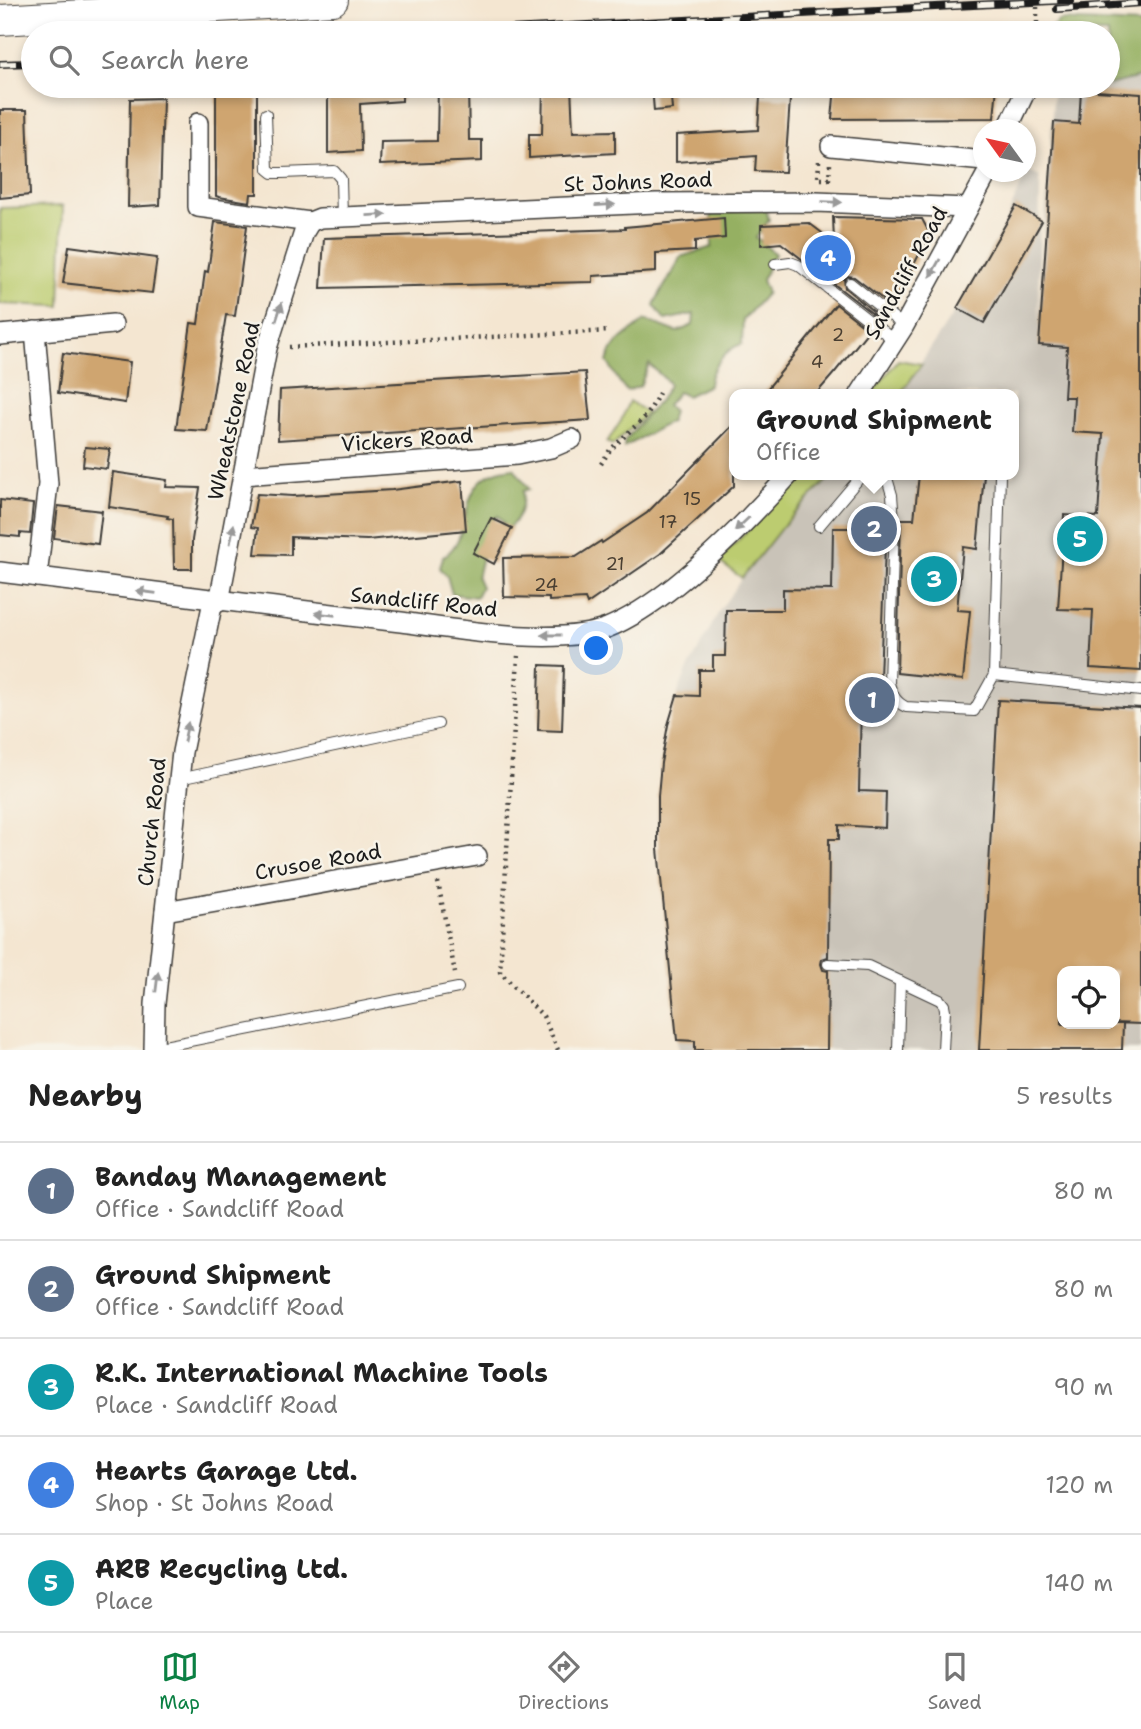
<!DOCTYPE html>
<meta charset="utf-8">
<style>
:root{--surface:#fff;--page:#f6f6f6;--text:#222;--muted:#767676;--line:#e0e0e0;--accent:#0b8043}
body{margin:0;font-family:"Shantell Sans",sans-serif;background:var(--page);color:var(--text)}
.controls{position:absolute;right:21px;bottom:21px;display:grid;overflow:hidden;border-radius:14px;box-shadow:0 4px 10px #0003}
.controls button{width:63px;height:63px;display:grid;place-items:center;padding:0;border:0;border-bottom:2px solid var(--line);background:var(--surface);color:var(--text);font:35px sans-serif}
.compass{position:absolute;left:973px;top:119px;width:63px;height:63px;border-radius:50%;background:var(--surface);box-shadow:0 4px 10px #0003;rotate:303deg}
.you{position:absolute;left:597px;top:649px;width:24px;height:24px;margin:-18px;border:5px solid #fff;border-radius:50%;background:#1a73e8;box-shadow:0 0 0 10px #1a73e833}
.badge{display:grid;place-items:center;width:46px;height:46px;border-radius:50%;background:var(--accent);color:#fff;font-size:23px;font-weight:700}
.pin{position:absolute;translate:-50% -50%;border:4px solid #fff;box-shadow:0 2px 7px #0006}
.popup{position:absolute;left:729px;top:389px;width:290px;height:91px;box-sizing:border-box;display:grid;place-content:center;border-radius:14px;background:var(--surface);filter:drop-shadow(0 2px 5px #0005);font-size:23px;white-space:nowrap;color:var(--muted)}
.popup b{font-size:26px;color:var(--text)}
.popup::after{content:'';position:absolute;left:50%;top:100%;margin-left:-14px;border:14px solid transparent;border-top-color:var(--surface)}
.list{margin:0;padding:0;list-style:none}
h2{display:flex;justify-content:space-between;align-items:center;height:91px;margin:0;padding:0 28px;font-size:30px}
h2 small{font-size:23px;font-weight:400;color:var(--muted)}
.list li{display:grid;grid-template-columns:46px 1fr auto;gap:21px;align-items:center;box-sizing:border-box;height:98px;padding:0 28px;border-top:2px solid var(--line)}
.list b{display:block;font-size:26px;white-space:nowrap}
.list p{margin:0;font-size:23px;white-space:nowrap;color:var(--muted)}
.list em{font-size:23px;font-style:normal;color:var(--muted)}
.icon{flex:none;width:38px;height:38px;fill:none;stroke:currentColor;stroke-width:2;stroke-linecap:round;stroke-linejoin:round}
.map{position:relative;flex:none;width:1141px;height:1050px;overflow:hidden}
.search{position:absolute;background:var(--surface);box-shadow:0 4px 10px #0003;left:21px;right:21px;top:21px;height:77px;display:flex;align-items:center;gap:18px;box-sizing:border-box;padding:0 24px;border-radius:38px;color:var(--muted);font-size:26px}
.sheet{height:581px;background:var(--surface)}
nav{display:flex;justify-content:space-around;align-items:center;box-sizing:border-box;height:98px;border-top:2px solid var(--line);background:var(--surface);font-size:19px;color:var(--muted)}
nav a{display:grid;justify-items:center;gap:4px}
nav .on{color:var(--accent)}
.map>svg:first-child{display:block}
.industrial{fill:#c9c3b8;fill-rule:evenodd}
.green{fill:#bccc6f;stroke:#6c7446;stroke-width:2}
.forest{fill:#95b062;stroke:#58663f;stroke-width:2}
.building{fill:#cfa570}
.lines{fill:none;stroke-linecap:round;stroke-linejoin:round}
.service-casing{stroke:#3c3a37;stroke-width:12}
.minor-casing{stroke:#3c3a37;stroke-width:22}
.primary-casing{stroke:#3c3a37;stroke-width:32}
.path{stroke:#3c3a37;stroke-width:4.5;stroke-dasharray:2 5;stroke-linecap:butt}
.service{stroke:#fff;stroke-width:10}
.minor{stroke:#fff;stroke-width:19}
.primary{stroke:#fff;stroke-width:30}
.rail-casing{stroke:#1c1c1c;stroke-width:8}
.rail{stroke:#f7f3e8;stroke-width:5;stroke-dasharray:16;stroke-linecap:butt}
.oneway{fill:#999}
.labels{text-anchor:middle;stroke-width:5;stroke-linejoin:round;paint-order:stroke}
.number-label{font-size:18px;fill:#493e31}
.street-label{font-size:21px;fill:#1c1c1c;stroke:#f7f3e8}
</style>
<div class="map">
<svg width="1141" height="1050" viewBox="0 0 1141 1050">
<rect width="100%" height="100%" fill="#f7f3e8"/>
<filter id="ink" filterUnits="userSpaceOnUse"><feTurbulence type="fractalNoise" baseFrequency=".0143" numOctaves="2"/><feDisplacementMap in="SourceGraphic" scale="14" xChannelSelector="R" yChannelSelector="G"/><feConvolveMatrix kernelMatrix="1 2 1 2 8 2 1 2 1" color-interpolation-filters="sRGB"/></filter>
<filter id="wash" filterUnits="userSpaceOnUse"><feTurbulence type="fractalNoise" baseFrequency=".00686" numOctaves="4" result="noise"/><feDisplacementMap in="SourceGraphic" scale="28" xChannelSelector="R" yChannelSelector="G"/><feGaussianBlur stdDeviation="1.57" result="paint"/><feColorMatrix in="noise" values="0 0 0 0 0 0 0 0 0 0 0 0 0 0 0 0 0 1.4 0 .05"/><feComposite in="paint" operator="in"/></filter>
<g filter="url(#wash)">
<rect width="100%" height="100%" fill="#f4e6d1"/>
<path class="industrial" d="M1108,47H1141V1050H678L657,826L658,796L677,695L687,671L720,610L758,555L832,475H1014V394H900L957,308L1004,225L1027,171L1040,177L1038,325L1054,86H1108ZM1062,971H1115V1024H1062Z"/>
<g class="green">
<path d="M63,206L60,306L0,304V208Z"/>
<path d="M898,360L922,364L900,394H871Z"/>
<path d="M629,401L647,413L613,445L607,442L621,421Z"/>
<path d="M801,475H832L783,526L742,578L718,561Z"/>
</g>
<g class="forest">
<path d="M1060,20L1141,24V77L1108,85V33H1044Z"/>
<path d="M726,207L766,209L769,220L756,237L775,254L762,280L767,293L743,320L742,344C726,348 710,369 709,385L687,396L678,392L667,405L673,411L670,422L624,447L625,440L660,400L669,385L668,382L649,364L640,386L627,391C618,383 615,372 607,362C613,340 629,335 645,320L677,332L693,325L694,314L665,320L654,305C661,288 674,275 680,257L712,247L711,214Z"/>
<path d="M514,468L529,489L523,491C523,506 520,521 507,528L498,516L490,522L477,578L481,587L476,597L452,594L447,576L440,568L443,557C479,534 450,473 514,468Z"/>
</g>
<g id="blocks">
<g class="building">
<path d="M328,86H402V101L360,104L361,151L328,153Z"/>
<path d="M438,86H468L469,140H482V161L380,165L381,142L437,141Z"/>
<path d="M543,86H571L573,132L615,131V153L529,158V134H542Z"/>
<path d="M652,86H670L672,109L654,111Z"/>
<path d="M835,86H997L994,118L832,119Z"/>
<path d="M257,89V194H251L250,202L219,197L216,196V92Z"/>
<path d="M1081,90L1141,94V671L1090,668L1093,610L1058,609L1064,515L1098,517L1103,434L1072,432L1074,397H1064L1067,347L1039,345L1054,122L1079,124Z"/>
<path d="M760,97L790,99L785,172L755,171L756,156L676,162V135L758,130Z"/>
<path d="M163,98L160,205L128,207L130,99Z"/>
<path d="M0,110H27L30,195L0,198Z"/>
<path d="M1016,206L1042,221L984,323L957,308Z"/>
<path d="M833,217L922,219L930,234L893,304L890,302L889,304L854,277L848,276L844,279L845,288L879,316L878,318L781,243L761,245V225L809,223L834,242Z"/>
<path d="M724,218L725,238L695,241V251L656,253V272L593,276V282L321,288L324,238L625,229V227Z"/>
<path d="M215,222L247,226L235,316L226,315L207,431L176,429L191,323L198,324L205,271L208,272Z"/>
<path d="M69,246L157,258L152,293L63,283Z"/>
<path d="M836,304L869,330L835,372L816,394H763Z"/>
<path d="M63,353L130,362L125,403L58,393Z"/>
<path d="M585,372L590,420L278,440L280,390Z"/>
<path d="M734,424V486L660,554L587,604L585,599L549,601V598L504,597L503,558L576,557L601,541L602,543L647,513Z"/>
<path d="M85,447L110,449L107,469L83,466Z"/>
<path d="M113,472L167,480L166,487L200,488L192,540V569H174L173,519L167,518L168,516L109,507Z"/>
<path d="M919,475H984L977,549L963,547L957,610L970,611L963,680L897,673L901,519H914Z"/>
<path d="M462,481L466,530L367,540L291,537V555L255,554L258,528L251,527L257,494L293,496L392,490Z"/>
<path d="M0,500L33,504L30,534L20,533V537L0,535Z"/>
<path d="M58,506L102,511L98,544L54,538Z"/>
<path d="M491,518L512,528L494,564L473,553Z"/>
<path d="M862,518L886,519L879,704H861L859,791L886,792L885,828L839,825V839H829L828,957L822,959L821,964L823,970L828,971L827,1050H695V1041L677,1040L658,849V796L661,763L668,725L677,695L699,696V670H713V656H725L726,610H783V589L832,590L833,528H862Z"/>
<path d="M540,665L564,666L562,731L538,730Z"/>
<path d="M998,700L1141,708V1024L1115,1023V971H1062V1024H1123L1122,1050H979Z"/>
</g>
</g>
</g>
<g filter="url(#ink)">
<use href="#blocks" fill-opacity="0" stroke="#3c3a37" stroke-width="2"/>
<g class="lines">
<g class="service-casing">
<g id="service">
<path d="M266,114L268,169L273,173H282L334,171L341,179L342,217"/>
<path d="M775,264L790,262L798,265L895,341"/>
<path d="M850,283L904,326"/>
<path d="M886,475L892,495L894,521L889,683C892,694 895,702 906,707L974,711L994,675"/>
<path d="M1000,475L994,675L1141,691"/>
<path d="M819,526L862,475"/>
<path d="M179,779L438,724"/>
<path d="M828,964L868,966L940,1000L944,1005L945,1010L943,1050"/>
<path d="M154,1048L458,988"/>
<path d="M898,1050L900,981"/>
</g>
</g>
<g class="minor-casing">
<g id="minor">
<path d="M198,123V207L310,222L320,218L656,203L816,202L968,208"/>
<path d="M1007,130L1028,86"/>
<path d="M831,146L984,161"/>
<path d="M35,331L48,484L37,577"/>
<path d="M0,335L113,324"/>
<path d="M860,394L904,326L988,172"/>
<path d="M243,475L517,455L551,448L572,439"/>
<path d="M0,572C134,589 267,607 401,622C454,629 558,647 607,628C669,603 744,525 789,475"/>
<path d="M219,602L267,348L304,232L310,222"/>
<path d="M165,911L477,856"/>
<path d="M154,1050L155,1004L182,752L213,601"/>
</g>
</g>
<g class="primary-casing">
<path id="primary" d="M0,20L333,0"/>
</g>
<g class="path">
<path d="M1037,0V33"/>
<path d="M819,161L818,179H829L830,164"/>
<path d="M289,347L610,331"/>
<path d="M601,464L610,450L648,414L659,393"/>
<path d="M518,656L500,972L543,1016L558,1050"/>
<path d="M438,882L455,973"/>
</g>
<use href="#service" class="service"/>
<use href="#minor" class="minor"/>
<use href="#primary" class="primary"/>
<g class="rail-casing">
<g id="rail">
<path d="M1057,9L1141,3"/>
<path d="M434,33L1071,0"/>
<path d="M0,64L33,63"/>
</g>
</g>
<use href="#rail" class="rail"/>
</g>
<defs><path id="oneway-solid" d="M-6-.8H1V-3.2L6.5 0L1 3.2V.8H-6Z" transform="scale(1.75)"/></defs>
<g class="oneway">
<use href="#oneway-solid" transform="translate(832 202) rotate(2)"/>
<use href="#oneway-solid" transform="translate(605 205) rotate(-3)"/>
<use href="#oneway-solid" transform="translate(377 215) rotate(-3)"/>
<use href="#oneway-solid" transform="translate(935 268) rotate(119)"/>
<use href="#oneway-solid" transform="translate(279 312) rotate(-72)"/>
<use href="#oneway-solid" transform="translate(742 524) rotate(137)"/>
<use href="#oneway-solid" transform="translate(232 534) rotate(-79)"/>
<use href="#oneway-solid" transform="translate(146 592) rotate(-172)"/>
<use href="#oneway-solid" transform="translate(325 614) rotate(-173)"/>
<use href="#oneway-solid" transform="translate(551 635) rotate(180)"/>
<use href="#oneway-solid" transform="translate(186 732) rotate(-78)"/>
<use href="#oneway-solid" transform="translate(157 982) rotate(-83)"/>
</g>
</g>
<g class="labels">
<g class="number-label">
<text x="838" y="341">2</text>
<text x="817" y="368">4</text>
<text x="692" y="505">15</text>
<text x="668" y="528">17</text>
<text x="615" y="570">21</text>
<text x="546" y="591">24</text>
</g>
<g class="street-label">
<text transform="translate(638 182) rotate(-2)" y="7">St Johns Road</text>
<text transform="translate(906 273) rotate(-61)" y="7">Sandcliff Road</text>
<text transform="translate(234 411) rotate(-78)" y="7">Wheatstone Road</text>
<text transform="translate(407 440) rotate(-4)" y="7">Vickers Road</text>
<text transform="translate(424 602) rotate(6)" y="7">Sandcliff Road</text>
<text transform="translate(152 822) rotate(-84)" y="7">Church Road</text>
<text transform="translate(318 862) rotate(-10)" y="7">Crusoe Road</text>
</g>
</g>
</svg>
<div class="controls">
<button><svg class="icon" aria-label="locate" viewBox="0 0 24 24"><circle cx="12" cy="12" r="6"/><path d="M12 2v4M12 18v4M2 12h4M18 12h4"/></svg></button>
</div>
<svg class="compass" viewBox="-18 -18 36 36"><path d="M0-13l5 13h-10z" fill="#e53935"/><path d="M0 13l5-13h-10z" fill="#767676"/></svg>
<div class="you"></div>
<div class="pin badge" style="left:872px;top:700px;background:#5c6f8a">1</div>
<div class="pin badge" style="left:874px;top:529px;background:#5c6f8a">2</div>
<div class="popup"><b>Ground Shipment</b>Office</div>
<div class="pin badge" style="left:934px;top:579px;background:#0f9aa8">3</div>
<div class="pin badge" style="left:828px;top:258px;background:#3f7fe0">4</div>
<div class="pin badge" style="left:1080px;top:539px;background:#0f9aa8">5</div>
<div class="search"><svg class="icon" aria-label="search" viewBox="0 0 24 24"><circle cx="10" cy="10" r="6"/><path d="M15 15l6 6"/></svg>Search here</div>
</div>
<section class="sheet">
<h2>Nearby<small>5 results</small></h2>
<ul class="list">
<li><span class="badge" style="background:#5c6f8a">1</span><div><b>Banday Management</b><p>Office · Sandcliff Road</p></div><em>80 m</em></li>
<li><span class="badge" style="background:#5c6f8a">2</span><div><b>Ground Shipment</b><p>Office · Sandcliff Road</p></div><em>80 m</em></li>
<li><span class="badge" style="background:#0f9aa8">3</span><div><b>R.K. International Machine Tools</b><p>Place · Sandcliff Road</p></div><em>90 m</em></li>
<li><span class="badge" style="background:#3f7fe0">4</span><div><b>Hearts Garage Ltd.</b><p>Shop · St Johns Road</p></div><em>120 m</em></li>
<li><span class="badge" style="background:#0f9aa8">5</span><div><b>ARB Recycling Ltd.</b><p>Place</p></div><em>140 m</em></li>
</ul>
</section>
<nav>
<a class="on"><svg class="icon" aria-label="map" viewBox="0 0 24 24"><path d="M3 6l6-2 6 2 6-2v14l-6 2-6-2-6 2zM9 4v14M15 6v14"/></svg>Map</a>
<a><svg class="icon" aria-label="directions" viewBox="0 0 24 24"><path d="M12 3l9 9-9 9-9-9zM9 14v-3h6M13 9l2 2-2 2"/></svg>Directions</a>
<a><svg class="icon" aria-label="saved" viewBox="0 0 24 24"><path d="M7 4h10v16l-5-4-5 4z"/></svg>Saved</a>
</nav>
